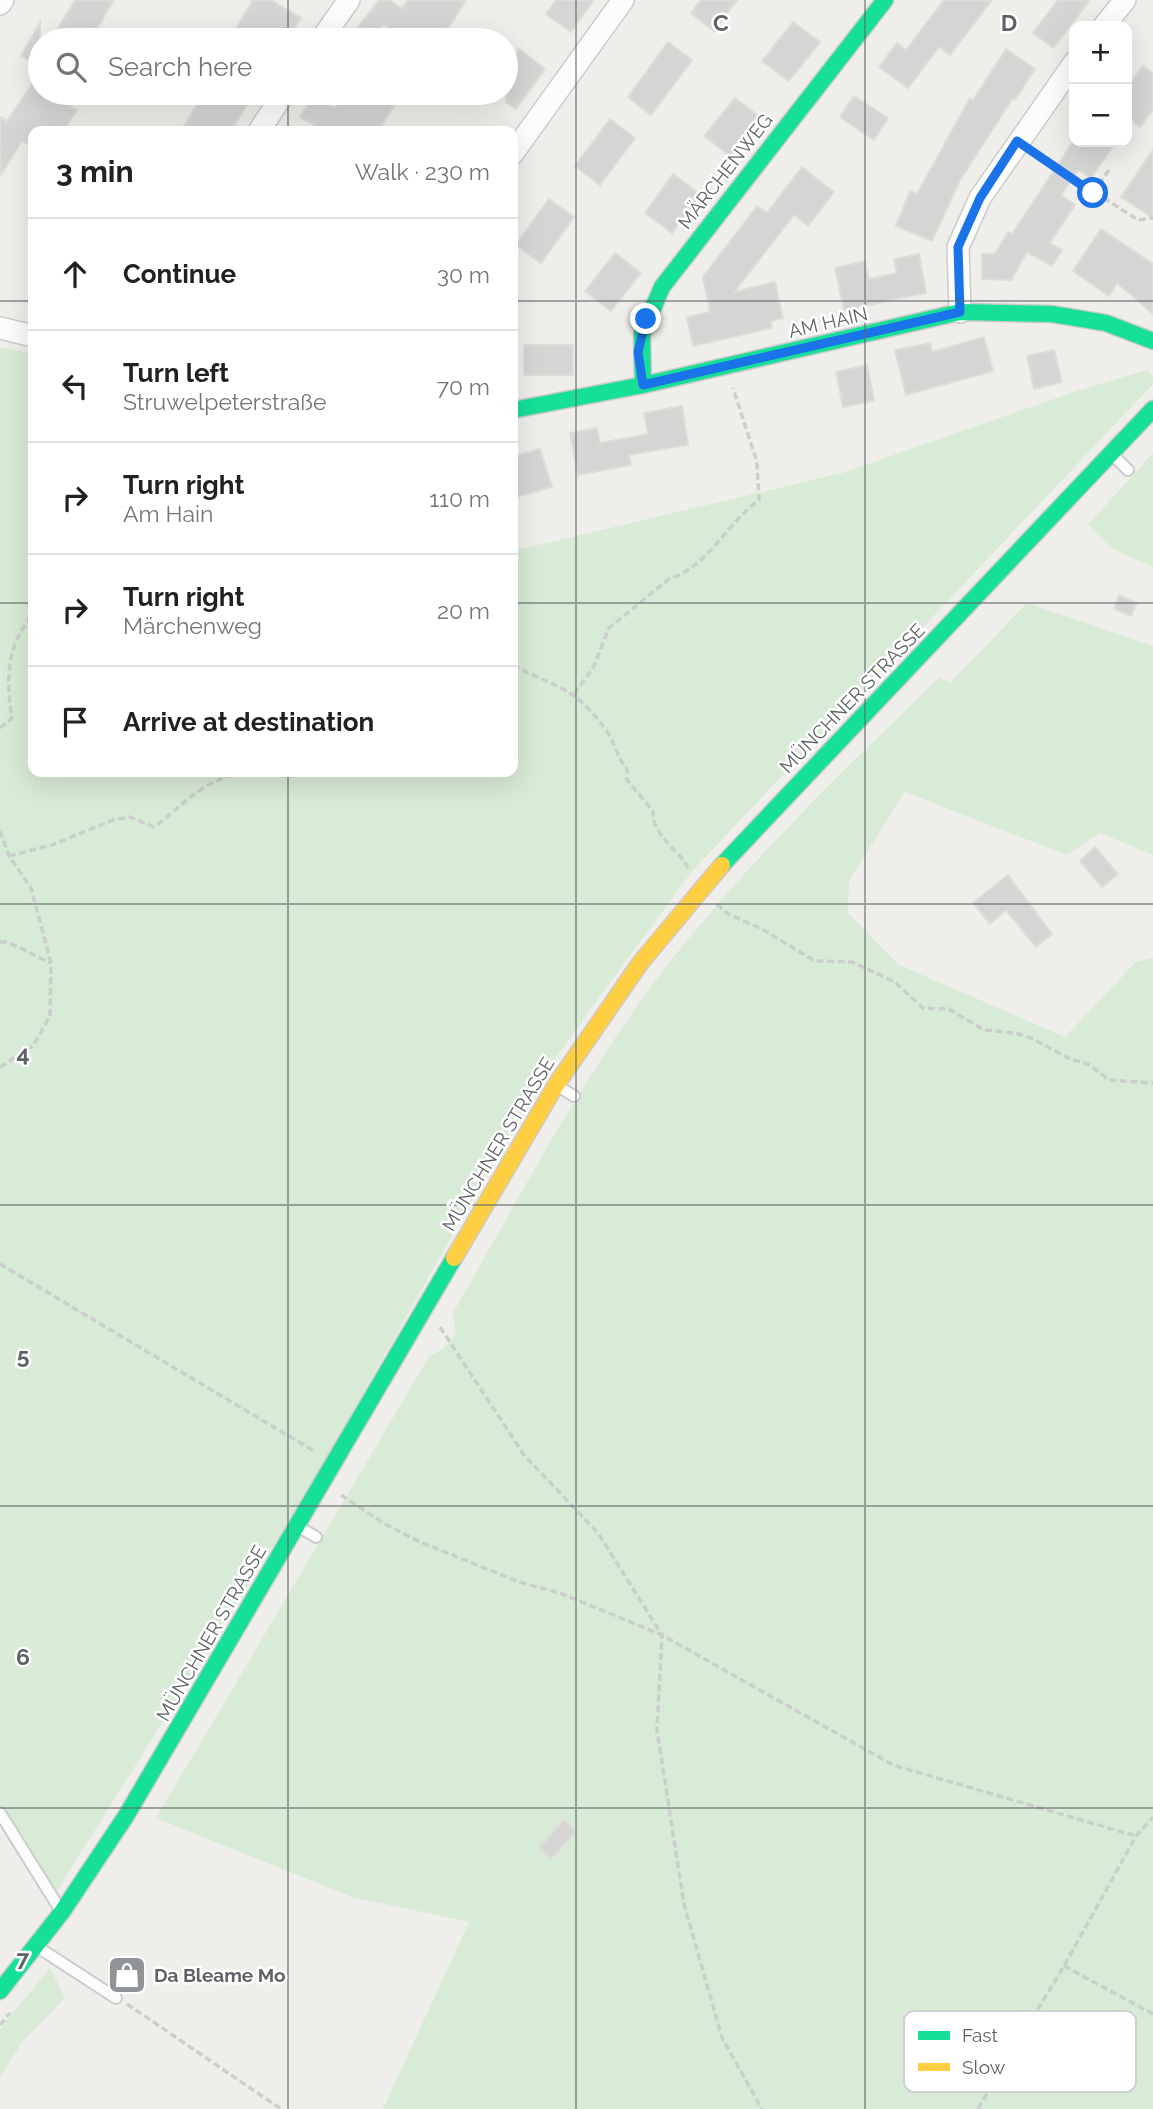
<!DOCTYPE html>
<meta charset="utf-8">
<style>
:root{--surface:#fff;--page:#f2f2f2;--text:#202124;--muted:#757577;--line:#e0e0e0}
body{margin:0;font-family:Raleway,sans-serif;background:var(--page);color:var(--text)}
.controls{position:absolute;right:21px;top:21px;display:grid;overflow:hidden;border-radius:14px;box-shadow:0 7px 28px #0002}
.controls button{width:63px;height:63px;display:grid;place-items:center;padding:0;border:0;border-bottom:2px solid var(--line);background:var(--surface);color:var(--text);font:35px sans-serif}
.stop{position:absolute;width:21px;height:21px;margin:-16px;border:5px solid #1a73e8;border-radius:50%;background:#fff}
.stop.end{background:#1a73e8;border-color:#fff;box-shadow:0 2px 7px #0008}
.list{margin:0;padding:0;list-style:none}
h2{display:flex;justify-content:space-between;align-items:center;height:91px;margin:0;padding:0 28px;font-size:30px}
h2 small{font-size:23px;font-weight:400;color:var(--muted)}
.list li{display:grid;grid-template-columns:46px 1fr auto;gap:21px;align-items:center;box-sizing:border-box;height:112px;padding:0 28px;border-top:2px solid var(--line)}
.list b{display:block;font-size:26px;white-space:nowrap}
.list p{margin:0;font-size:23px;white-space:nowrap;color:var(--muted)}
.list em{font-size:23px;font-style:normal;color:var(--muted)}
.icon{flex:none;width:38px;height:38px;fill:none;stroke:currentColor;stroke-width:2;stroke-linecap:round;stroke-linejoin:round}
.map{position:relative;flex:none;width:1153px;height:2109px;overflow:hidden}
.search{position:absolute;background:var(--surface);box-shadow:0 7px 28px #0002;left:28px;top:28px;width:490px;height:77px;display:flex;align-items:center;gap:18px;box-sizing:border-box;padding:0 24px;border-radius:38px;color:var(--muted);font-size:26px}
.panel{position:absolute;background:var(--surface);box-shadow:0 7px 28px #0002;left:28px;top:126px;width:490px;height:651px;border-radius:14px}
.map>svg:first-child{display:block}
.green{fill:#d8ebd6}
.building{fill:#d6d5d3;stroke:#deddd9;stroke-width:2}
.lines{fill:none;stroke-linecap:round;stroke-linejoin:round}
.lane-casing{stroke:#cbcccc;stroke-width:14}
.street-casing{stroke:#cbcccc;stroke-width:24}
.fast-casing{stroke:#cacacb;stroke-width:19}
.slow-casing{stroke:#cacacb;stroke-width:19}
.path{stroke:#cacfcc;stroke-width:3.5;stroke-dasharray:7 3.5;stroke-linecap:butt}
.lane{stroke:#fdfcfc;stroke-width:10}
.street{stroke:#fdfcfc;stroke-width:21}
.fast{stroke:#16e098;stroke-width:16}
.slow{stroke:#ffcf43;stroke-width:16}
.route{stroke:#1a73e8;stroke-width:9}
.grid{fill:none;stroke:#5f6368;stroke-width:2;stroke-opacity:0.55}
.labels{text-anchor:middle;stroke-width:5;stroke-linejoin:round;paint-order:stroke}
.street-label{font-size:19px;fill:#5f6368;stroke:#fff}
.poi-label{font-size:19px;font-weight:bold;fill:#5f6368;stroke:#fff;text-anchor:start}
.key{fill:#fff;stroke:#cfd0d2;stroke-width:2}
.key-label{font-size:19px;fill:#5f6368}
.grid-label{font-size:23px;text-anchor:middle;font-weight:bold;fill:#5f6368;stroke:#fff;stroke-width:5;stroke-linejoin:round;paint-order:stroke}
</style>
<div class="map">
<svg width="1153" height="2109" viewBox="0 0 1153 2109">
<rect width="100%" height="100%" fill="#efeeea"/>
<g class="green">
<path d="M0,347L33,354V772H513V551L842,473L1077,391L1147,370L1153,376V384L693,870L603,992L542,1077L311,1485L55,1894L0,1803Z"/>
<path d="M1153,453V567L1111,548L1088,525Z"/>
<path d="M1027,603L1153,646V855L1100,833L1067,855L905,792L849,880L848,913L899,965L1065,1037L1136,962L1153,958V2109H383L469,1922L352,1897L156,1818L429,1357L445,1347L456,1334L453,1313C524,1189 591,1060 680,949C759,851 850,764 940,677L950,683Z"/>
<path d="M50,1968L65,1998L22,2042L0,2078V2029Z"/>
</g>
<g class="building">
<path d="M75,0H114L90,40H51Z"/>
<path d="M253,0H271L301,18L287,40H229Z"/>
<path d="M379,0H389L402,8L408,0H466L441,40H408L383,25L373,40H348Z"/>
<path d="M556,0H594L571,32L546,14Z"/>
<path d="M701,0H737L714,31L691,13Z"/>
<path d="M944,0H992L950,55L939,47L908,88L879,67L897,43L906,50Z"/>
<path d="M1058,0H1090L1053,48L1033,33Z"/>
<path d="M793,22L820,42L789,81L762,61Z"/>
<path d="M40,23V66L21,56Z"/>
<path d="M668,42L692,60L651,115L628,97Z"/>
<path d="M519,49L545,69L516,109L506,102V67Z"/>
<path d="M1006,49L1035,69L1015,100L1013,98L960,180L932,241L896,226L910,191L917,194L970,98L973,100Z"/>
<path d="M1143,66L1153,73V109L1140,127L1127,117V88Z"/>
<path d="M40,72V93H51L77,110L63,131H33L27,144L22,141L0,176V117L7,121Z"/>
<path d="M204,93H232L248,103L231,131H181Z"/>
<path d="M344,93H402L378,131H324L300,117L314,95L335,108Z"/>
<path d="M854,96L888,118L874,140L840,117Z"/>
<path d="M735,98L761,118L730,156L704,136Z"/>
<path d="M610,119L635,138L600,185L575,166Z"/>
<path d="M1073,142H1116L1091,178L1078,170L1061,195L1075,205L1050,243L1062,250L1052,266L1027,252L1011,280L982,279V254H995L1008,232L1012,234Z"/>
<path d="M1153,150V218L1121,197Z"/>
<path d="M802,167L834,192L808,226L794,215L734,292L775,282L783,318L771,321L772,328L693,346L687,317L710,312L703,277L757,206L767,213Z"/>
<path d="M673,174L700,194L672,233L645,213Z"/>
<path d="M549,199L574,217L541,263L516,245Z"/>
<path d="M1101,229L1153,264V314L1117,283L1109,296L1073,271Z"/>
<path d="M615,253L641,273L611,311L585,291Z"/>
<path d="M919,254L926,293L844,310L835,268L865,261L869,279L897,273L894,259Z"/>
<path d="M984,337L993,371L906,395L895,350L930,343L932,352Z"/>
<rect x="524" y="345" width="49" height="30"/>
<path d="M1054,350L1062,382L1034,389L1027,356Z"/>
<path d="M867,365L874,401L843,407L836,372Z"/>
<path d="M682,406L688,445L629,455L631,465L578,475L570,433L597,428L600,443L648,434L644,413Z"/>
<path d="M540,449L552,487L513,498V457Z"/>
<path d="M1119,595L1137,603L1131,616L1114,609Z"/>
<path d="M1095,847L1118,874L1102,887L1080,861Z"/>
<path d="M1008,875L1052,934L1036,947L1006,910L990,924L973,903Z"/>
<path d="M564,1820L576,1831L551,1859L539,1848Z"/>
<path d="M129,1965L142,1973L129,1992L117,1983Z"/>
</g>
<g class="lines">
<g class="lane-casing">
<g id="lane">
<path d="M1113,455L1128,470"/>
<path d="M556,1085L574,1096"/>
<path d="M297,1526L316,1537"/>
<path d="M0,1813L61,1911"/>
<path d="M36,1946L116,1998"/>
</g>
</g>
<g class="street-casing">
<g id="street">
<path d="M0,4L3,0"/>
<path d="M1104,26L1125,0"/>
<path d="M321,40L349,0"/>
<path d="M259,131L284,93"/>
<path d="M513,153L623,0"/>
<path d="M960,312L958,247L980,198L1074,63"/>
<path d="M0,328L33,336"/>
</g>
</g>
<g class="fast-casing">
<g id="fast">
<path d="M643,385L642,334L662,287L885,0"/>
<path d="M513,410L643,385L960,312L1052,314L1106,323L1153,341"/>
<path d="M722,865L1153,409"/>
<path d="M0,1991L62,1912L126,1816L454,1258"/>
</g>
</g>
<g class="slow-casing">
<path id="slow" d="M454,1258L556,1085L641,962L722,865"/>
</g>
<g class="path">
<path d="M1033,152L1138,220L1153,218"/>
<path d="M1093,193L1111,167"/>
<path d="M513,665C558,689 573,685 606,730C615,743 617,758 627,769V780L653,811C652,837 680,849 689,870"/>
<path d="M574,694L593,668L609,628L669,579C708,567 727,523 759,500L757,462L733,388"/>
<path d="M0,728L12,718C6,682 6,643 33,616"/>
<path d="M0,831L9,856L31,888L51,963L50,1016L33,1046L0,1067"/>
<path d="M9,856L52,845L113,820L130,817L154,827C179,809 196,787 226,777L228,772"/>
<path d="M717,904L728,914L762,929L815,961L852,962L895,982L923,1008L949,1009L984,1030L1015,1033L1031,1038L1070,1059L1090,1065L1109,1080L1153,1083"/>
<path d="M0,942C11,940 37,958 51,963"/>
<path d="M0,1264L314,1451"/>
<path d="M440,1327L524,1455L598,1533L662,1635L657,1730L684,1904L722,2038L762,2109"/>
<path d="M341,1495L385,1524L418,1541L519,1582L560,1593L662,1635L893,1765L1136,1836"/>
<path d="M1064,1966L1153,2014"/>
<path d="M127,2004L281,2109"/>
<path d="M0,2025L10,2013"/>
<path d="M978,2109L1064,1966L1136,1836L1153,1817"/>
</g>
<use href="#lane" class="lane"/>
<use href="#street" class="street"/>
<use href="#fast" class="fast"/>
<use href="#slow" class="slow"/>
</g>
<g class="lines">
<path class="route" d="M646,319L638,352L643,385L960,312L958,247L980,198L1017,141L1093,193"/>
</g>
<path class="grid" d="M288,0V40M576,0V2109M865,0V2109M288,93V131M0,301H33M513,301H1153M0,603H33M513,603H1153M288,772V2109M0,904H1153M0,1205H1153M0,1506H1153M0,1808H1153"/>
<defs>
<g id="shop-square" transform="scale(2.0125)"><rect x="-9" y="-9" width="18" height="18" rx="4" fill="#919496" stroke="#fff"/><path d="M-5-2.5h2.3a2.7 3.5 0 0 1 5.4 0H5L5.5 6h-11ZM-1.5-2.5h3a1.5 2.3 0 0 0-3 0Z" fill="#fff"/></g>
</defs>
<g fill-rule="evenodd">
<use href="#shop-square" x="127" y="1975"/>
</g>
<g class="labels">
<g class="street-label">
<text transform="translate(725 171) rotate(-52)" y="7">MÄRCHENWEG</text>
<text transform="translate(828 322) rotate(-13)" y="7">AM HAIN</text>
<text transform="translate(852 698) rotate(-46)" y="7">MÜNCHNER STRASSE</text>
<text transform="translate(498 1144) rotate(-59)" y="7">MÜNCHNER STRASSE</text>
<text transform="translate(211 1633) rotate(-60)" y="7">MÜNCHNER STRASSE</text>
</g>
<g class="poi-label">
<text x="154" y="1982">Da Bleame Mo</text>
</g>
</g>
<rect x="904" y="2011" width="232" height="81" rx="10" class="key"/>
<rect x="918" y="2031" width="32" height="9" fill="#16e098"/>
<rect x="918" y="2063" width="32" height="8" fill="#ffcf43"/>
<g class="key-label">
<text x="962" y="2042">Fast</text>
<text x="962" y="2074">Slow</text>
</g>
<g class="grid-label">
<text x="721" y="31">C</text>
<text x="1009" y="31">D</text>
<text x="23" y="1062">4</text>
<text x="23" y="1364">5</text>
<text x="23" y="1665">6</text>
<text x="23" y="1966">7</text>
</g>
</svg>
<div class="controls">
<button>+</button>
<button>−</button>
</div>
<div class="stop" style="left:1093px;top:193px"></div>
<div class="stop end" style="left:646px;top:319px"></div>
<div class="search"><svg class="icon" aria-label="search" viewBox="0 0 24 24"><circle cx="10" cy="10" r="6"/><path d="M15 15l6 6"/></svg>Search here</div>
<section class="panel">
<h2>3 min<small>Walk · 230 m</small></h2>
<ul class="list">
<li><svg class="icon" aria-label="ahead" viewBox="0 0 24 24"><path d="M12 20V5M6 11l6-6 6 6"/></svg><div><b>Continue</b></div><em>30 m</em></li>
<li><svg class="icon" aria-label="left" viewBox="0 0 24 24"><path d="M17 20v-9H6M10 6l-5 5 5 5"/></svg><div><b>Turn left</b><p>Struwelpeterstraße</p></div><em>70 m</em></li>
<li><svg class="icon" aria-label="right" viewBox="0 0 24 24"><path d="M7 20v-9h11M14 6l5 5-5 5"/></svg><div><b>Turn right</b><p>Am Hain</p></div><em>110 m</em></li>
<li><svg class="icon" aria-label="right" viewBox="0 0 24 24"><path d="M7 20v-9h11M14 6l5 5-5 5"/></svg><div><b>Turn right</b><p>Märchenweg</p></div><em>20 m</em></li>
<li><svg class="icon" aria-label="arrive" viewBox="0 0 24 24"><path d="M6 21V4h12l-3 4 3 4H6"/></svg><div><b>Arrive at destination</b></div></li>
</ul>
</section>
</div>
